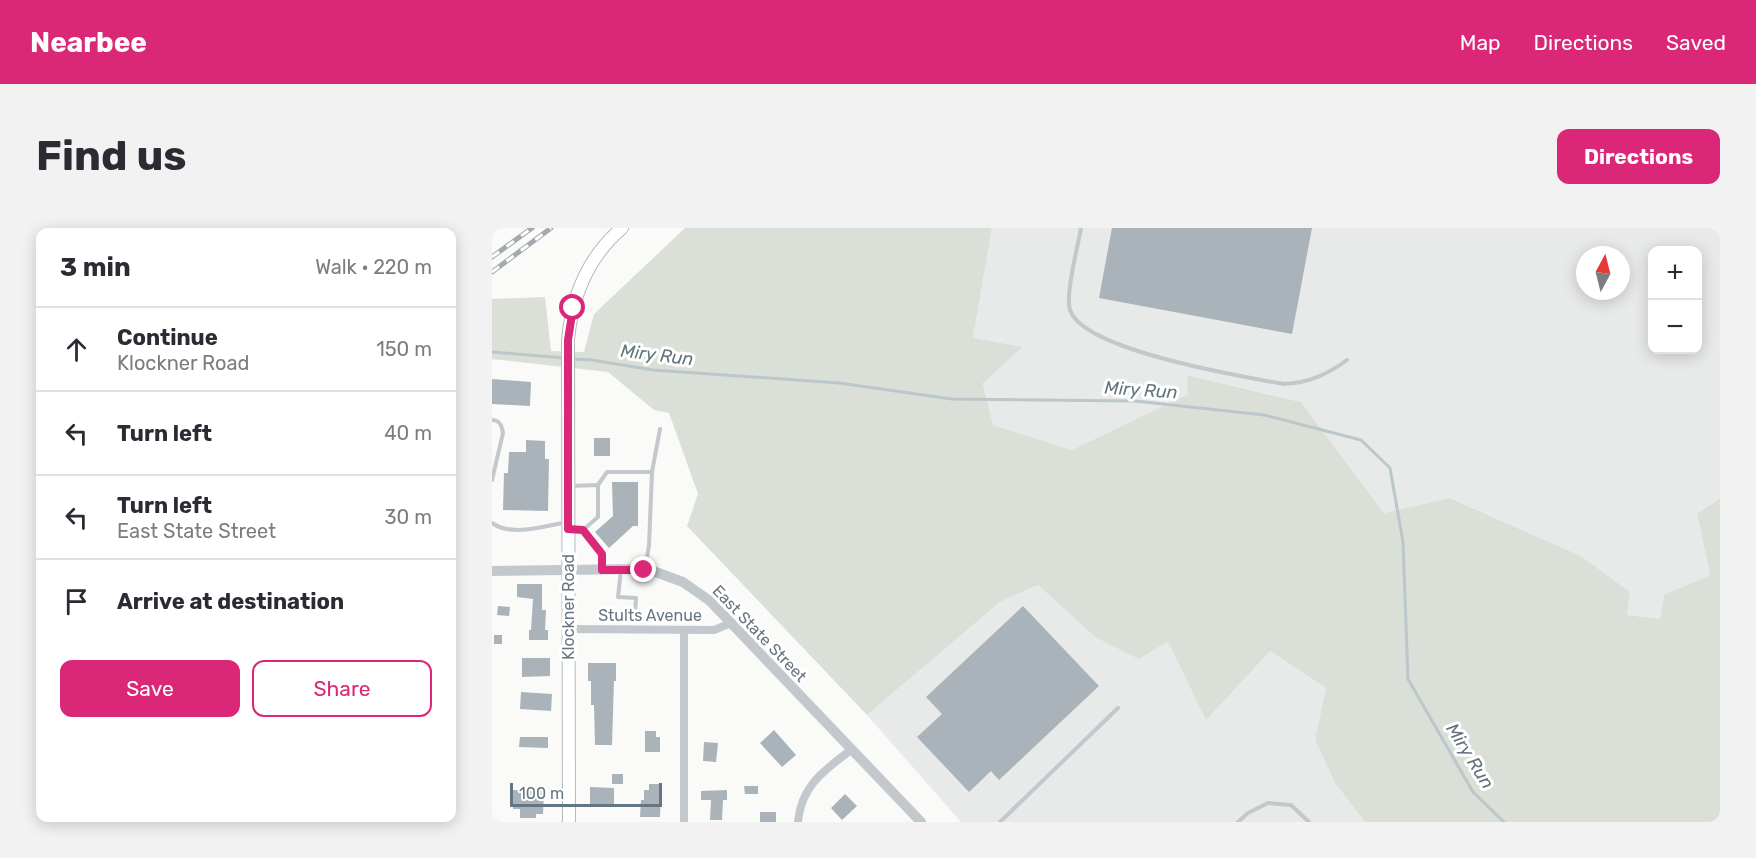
<!DOCTYPE html>
<meta charset="utf-8">
<style>
:root{--surface:#fff;--page:#f2f2f3;--text:#2b2b33;--muted:#7c7c81;--line:#e1e1e2;--accent:#db2777}
body{margin:0;font-family:Rubik,sans-serif;background:var(--page);color:var(--text)}
.controls{position:absolute;right:18px;top:18px;display:grid;overflow:hidden;border-radius:12px;box-shadow:0 3px 15px #0003}
.controls button{width:54px;height:54px;display:grid;place-items:center;padding:0;border:0;border-bottom:2px solid var(--line);background:var(--surface);color:var(--text);font:30px sans-serif}
.compass{position:absolute;left:1084px;top:18px;width:54px;height:54px;border-radius:50%;background:var(--surface);box-shadow:0 3px 15px #0003;rotate:7deg}
.scale{position:absolute;left:18px;bottom:15px;width:152px;box-sizing:border-box;padding-left:6px;border:3px solid #657683;border-top:0;font-size:16px;line-height:21px;white-space:nowrap;color:#657683;-webkit-text-stroke:4px #fff;paint-order:stroke}
.stop{position:absolute;width:18px;height:18px;margin:-14px;border:4px solid #db2777;border-radius:50%;background:#fff}
.stop.end{background:#db2777;border-color:#fff;box-shadow:0 2px 6px #0008}
.list{margin:0;padding:0;list-style:none}
h2{display:flex;justify-content:space-between;align-items:center;height:78px;margin:0;padding:0 24px;font-size:26px}
h2 small{font-size:20px;font-weight:400;color:var(--muted)}
.list li{display:grid;grid-template-columns:39px 1fr auto;gap:18px;align-items:center;box-sizing:border-box;height:84px;padding:0 24px;border-top:2px solid var(--line)}
.list b{display:block;font-size:22px;white-space:nowrap}
.list p{margin:0;font-size:20px;white-space:nowrap;color:var(--muted)}
.list em{font-size:20px;font-style:normal;color:var(--muted)}
.actions{display:flex;gap:12px;padding:18px 24px}
.actions a{flex:1;padding:14px 0;border:2px solid var(--accent);border-radius:12px;text-align:center;font-size:21px;color:var(--accent)}
.actions .main{background:var(--accent);color:#fff}
.icon{flex:none;width:33px;height:33px;fill:none;stroke:currentColor;stroke-width:2;stroke-linecap:round;stroke-linejoin:round}
.map{position:relative;flex:none;width:1228px;height:594px;overflow:hidden;border-radius:12px}
header{display:flex;align-items:center;gap:36px;box-sizing:border-box;height:84px;padding:0 30px;background:var(--accent);color:#fff}
header strong{font-size:28px}
nav{display:flex;gap:33px;margin-inline-start:auto;font-size:21px}
.intro{display:flex;align-items:center;justify-content:space-between;box-sizing:border-box;height:144px;padding:0 36px}
h1{margin:0;font-size:42px}
.button{padding:15px 27px;border-radius:12px;background:var(--accent);color:#fff;font-size:21px;font-weight:700}
main{display:flex;gap:36px;padding:0 36px}
aside{flex:1;background:var(--surface);border-radius:12px;box-shadow:0 3px 15px #0003}
.map>svg:first-child{display:block}
.built{fill:#e8e9e9;fill-rule:evenodd}
.green{fill:#dadfd7}
.lines{fill:none;stroke-linecap:round;stroke-linejoin:round}
.stream{stroke:#bbc7cb;stroke-width:3}
.building{fill:#aab3b9}
.secondary-casing{stroke:#b3babf;stroke-width:14}
.service{stroke:#c3c8cc;stroke-width:4}
.minor{stroke:#c3c8cc;stroke-width:8}
.tertiary{stroke:#c3c8cc;stroke-width:10}
.secondary{stroke:#fff;stroke-width:12}
.rail-casing{stroke:#a2aab0;stroke-width:5}
.rail{stroke:#fff;stroke-width:3;stroke-dasharray:9;stroke-linecap:butt}
.route{stroke:#db2777;stroke-width:8}
.labels{text-anchor:middle;stroke-width:6;stroke-linejoin:round;paint-order:stroke}
.street-label{font-size:16px;fill:#657683;stroke:#fff}
.water-label{font-size:18px;font-style:italic;fill:#60757c;stroke:#fff}
</style>
<header>
<strong>Nearbee</strong>
<nav><a>Map</a><a>Directions</a><a>Saved</a></nav>
</header>
<div class="intro"><h1>Find us</h1><a class="button">Directions</a></div>
<main>
<aside>
<h2>3 min<small>Walk · 220 m</small></h2>
<ul class="list">
<li><svg class="icon" aria-label="ahead" viewBox="0 0 24 24"><path d="M12 20V5M6 11l6-6 6 6"/></svg><div><b>Continue</b><p>Klockner Road</p></div><em>150 m</em></li>
<li><svg class="icon" aria-label="left" viewBox="0 0 24 24"><path d="M17 20v-9H6M10 6l-5 5 5 5"/></svg><div><b>Turn left</b></div><em>40 m</em></li>
<li><svg class="icon" aria-label="left" viewBox="0 0 24 24"><path d="M17 20v-9H6M10 6l-5 5 5 5"/></svg><div><b>Turn left</b><p>East State Street</p></div><em>30 m</em></li>
<li><svg class="icon" aria-label="arrive" viewBox="0 0 24 24"><path d="M6 21V4h12l-3 4 3 4H6"/></svg><div><b>Arrive at destination</b></div></li>
</ul>
<div class="actions"><a class="main">Save</a><a>Share</a></div>
</aside>
<div class="map">
<svg width="1228" height="594" viewBox="0 0 1228 594">
<rect width="100%" height="100%" fill="#fafaf8"/>
<g class="built">
<path d="M500,0H1228V270L1205,286L1218,347L1172,367L1168,391L1135,387L1138,364L1089,328L959,270L892,285L809,174L696,147V166L580,222L501,197L481,110ZM1160,22H1206V122H1160ZM1093,27H1129V63H1093Z"/>
<path d="M546,357L603,409L676,413L778,423L834,460L823,512L843,555L873,594H469L375,487L508,374Z"/>
</g>
<path class="green" d="M193,0H500L481,110L530,119L491,155L501,197L580,222L696,166L695,147L809,174L892,285L958,270L1089,328L1138,364L1135,387L1168,391L1172,367L1218,347L1205,286L1228,270V594H873L843,555L823,512L834,460L778,423L714,492L676,413L647,431L603,409L546,357L508,374L375,487L195,298L206,266L177,185L162,182L116,144L0,131V71L53,69L59,123L92,124L102,86Z"/>
<g class="lines">
<g class="stream">
<path d="M0,124L73,130"/>
<path d="M79,131L100,132L161,142L347,155L460,171L643,173L772,187L869,212L898,240L911,314L916,451L981,564L1012,594"/>
</g>
</g>
<g class="building">
<path d="M620,0H820L800,106L607,70Z"/>
<path d="M0,151L39,154L38,178L0,176Z"/>
<rect x="102" y="210" width="16" height="18"/>
<path d="M34,212L53,213V231H57L56,283L11,282L12,245H16L17,224H34Z"/>
<path d="M120,254H146V298H141L117,320L103,304L121,288Z"/>
<path d="M25,356H50V382H54L53,402H56V412H37V402H39L41,371L25,369Z"/>
<path d="M6,378L18,379L17,388L5,387Z"/>
<path d="M531,378L607,458L507,552L499,543L477,564L425,509L450,486L434,469Z"/>
<rect x="2" y="407" width="8" height="9"/>
<path d="M30,430H58V448L30,449Z"/>
<path d="M96,435H124V453H122L120,517H103L102,477H99V453H96Z"/>
<path d="M29,464L60,466L59,483L28,481Z"/>
<path d="M282,502L304,527L290,539L268,515Z"/>
<path d="M153,503H164V509H168V524H153Z"/>
<path d="M28,509H56V520L27,519Z"/>
<path d="M212,514L226,515L224,534L211,533Z"/>
<rect x="120" y="546" width="11" height="10"/>
<path d="M157,556H169L168,589H148L149,572H152V562H157Z"/>
<path d="M252,558H266V566H253Z"/>
<path d="M98,559L122,560V578L98,577Z"/>
<path d="M30,560H52L51,586H44V590H28V581H21V562H30Z"/>
<path d="M235,562V572H231L230,592H218L219,572H209V563Z"/>
<path d="M353,566L365,578L350,592L339,580Z"/>
<rect x="268" y="584" width="16" height="10"/>
</g>
<g class="lines">
<g class="secondary-casing">
<path id="secondary" d="M77,594L76,112C80,68 96,29 130,0"/>
</g>
<g class="service">
<path d="M589,0C586,18 573,67 578,82C592,123 752,149 792,156C817,155 836,146 855,132"/>
<path d="M0,192C8,192 10,198 11,205L0,252"/>
<path d="M106,257L115,244H160"/>
<path d="M77,258L106,257V289L91,302"/>
<path d="M0,295C20,309 53,298 75,294"/>
<path d="M80,301L91,302L110,326V339"/>
<path d="M153,340L157,318L160,244L168,201"/>
<path d="M129,342L126,369L144,370L143,386"/>
<path d="M508,594L626,480"/>
<path d="M746,594L756,585L776,575L799,577L817,594"/>
</g>
<g class="minor">
<path d="M75,401L222,402L239,395"/>
<path d="M192,594V403"/>
<path d="M306,594C309,557 333,542 360,521"/>
</g>
<path class="tertiary" d="M0,343L145,341L161,343L191,354L218,373L429,594"/>
<use href="#secondary" class="secondary"/>
<g class="rail-casing">
<g id="rail">
<path d="M0,29L40,0"/>
<path d="M0,44L59,0"/>
</g>
</g>
<use href="#rail" class="rail"/>
</g>
<g class="lines">
<path class="route" d="M81,80L76,112V301L91,302L110,326V342H152"/>
</g>
<g class="labels">
<g class="street-label">
<text transform="translate(76 379) rotate(-90)" y="6">Klockner Road</text>
<text x="158" y="393">Stults Avenue</text>
<text transform="translate(268 405) rotate(46)" y="6">East State Street</text>
</g>
<g class="water-label">
<text transform="translate(165 127) rotate(7)" y="6">Miry Run</text>
<text transform="translate(649 162) rotate(4)" y="6">Miry Run</text>
<text transform="translate(978 528) rotate(58)" y="6">Miry Run</text>
</g>
</g>
</svg>
<div class="controls">
<button>+</button>
<button>−</button>
</div>
<svg class="compass" viewBox="-18 -18 36 36"><path d="M0-13l5 13h-10z" fill="#e53935"/><path d="M0 13l5-13h-10z" fill="#7c7c81"/></svg>
<div class="scale">100 m</div>
<div class="stop" style="left:81px;top:80px"></div>
<div class="stop end" style="left:152px;top:342px"></div>
</div>
</main>
